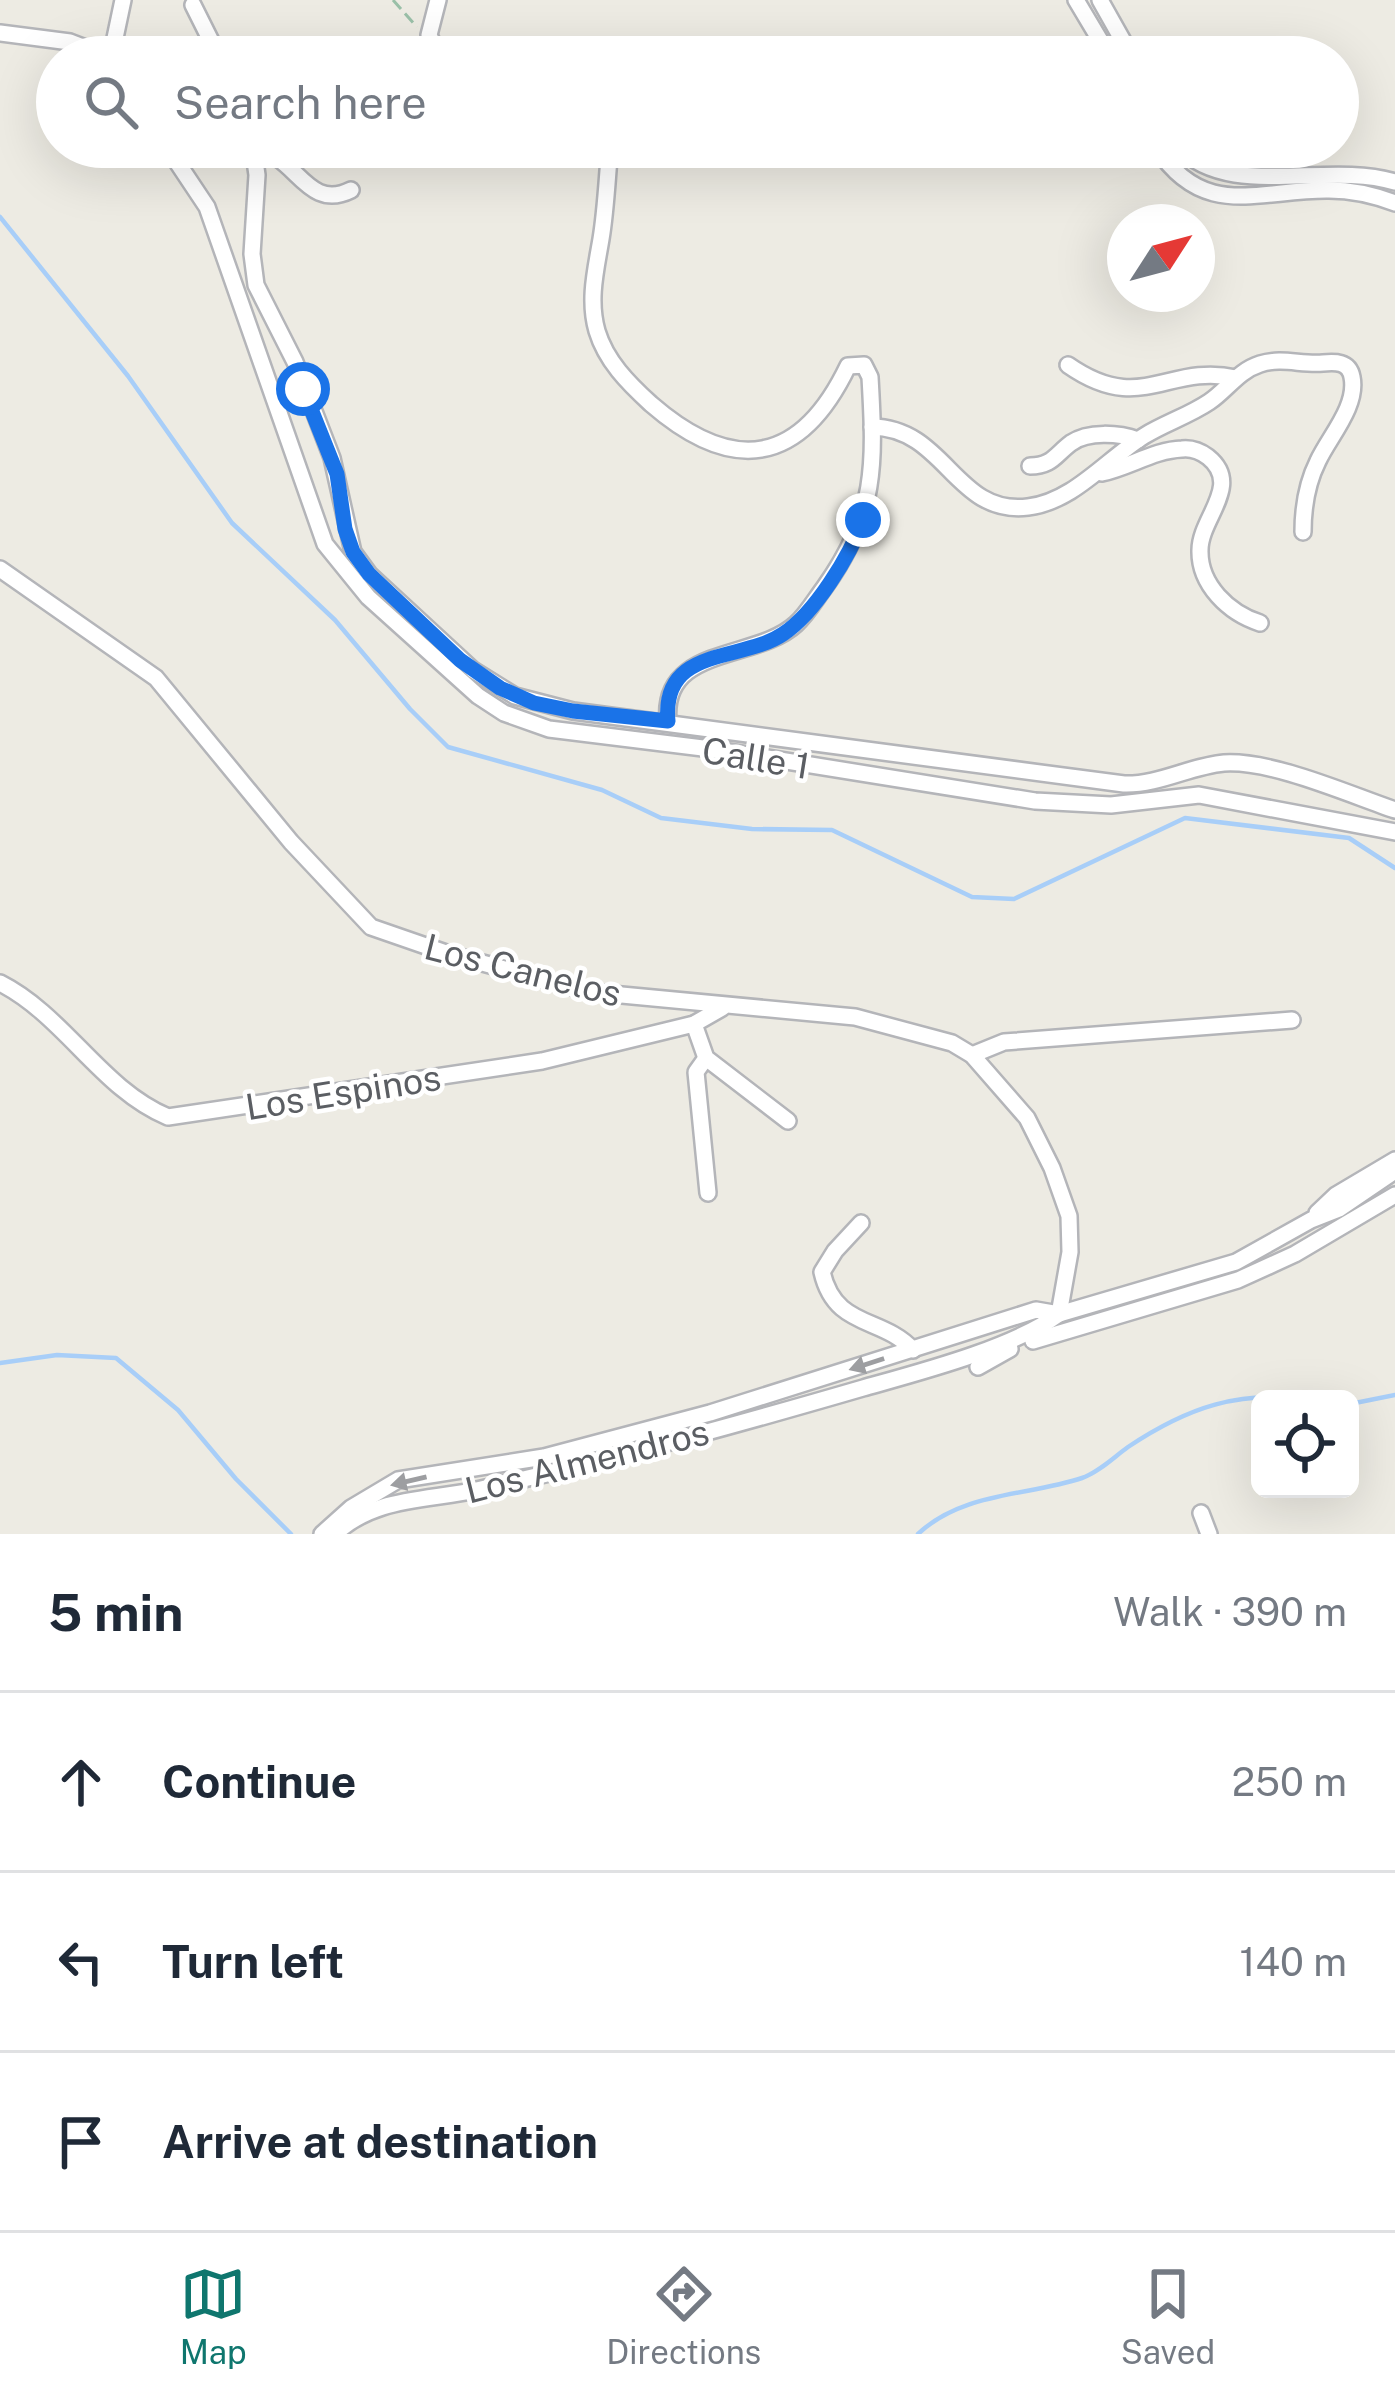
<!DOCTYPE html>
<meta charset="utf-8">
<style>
:root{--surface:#fff;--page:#f2f2f3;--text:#1f2937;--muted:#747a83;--line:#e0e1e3;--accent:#0f766e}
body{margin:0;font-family:"Public Sans",sans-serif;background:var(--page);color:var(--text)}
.controls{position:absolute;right:36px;bottom:36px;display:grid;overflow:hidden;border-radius:18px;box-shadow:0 12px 48px #0002}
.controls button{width:108px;height:108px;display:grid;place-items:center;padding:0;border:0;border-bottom:3px solid var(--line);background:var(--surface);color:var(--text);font:60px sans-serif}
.compass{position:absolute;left:1107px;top:204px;width:108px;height:108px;border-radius:50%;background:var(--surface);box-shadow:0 12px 48px #0002;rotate:54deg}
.stop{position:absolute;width:36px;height:36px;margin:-27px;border:9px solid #1a73e8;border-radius:50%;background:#fff}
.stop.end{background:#1a73e8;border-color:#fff;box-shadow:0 3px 12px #0008}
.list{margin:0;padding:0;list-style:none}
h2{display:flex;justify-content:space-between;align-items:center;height:156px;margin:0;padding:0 48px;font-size:51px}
h2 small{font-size:39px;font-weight:400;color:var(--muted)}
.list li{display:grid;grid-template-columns:78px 1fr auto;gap:36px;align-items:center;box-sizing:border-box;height:180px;padding:0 48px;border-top:3px solid var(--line)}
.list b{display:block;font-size:45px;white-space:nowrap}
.list em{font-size:39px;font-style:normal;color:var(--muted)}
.icon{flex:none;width:66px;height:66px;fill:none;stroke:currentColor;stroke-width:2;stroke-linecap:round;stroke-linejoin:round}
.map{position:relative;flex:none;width:1395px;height:1534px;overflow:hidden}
.search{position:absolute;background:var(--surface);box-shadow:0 12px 48px #0002;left:36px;right:36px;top:36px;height:132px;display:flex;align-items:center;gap:30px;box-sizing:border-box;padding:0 42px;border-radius:66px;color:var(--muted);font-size:45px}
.sheet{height:696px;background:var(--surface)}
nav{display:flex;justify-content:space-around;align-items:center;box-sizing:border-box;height:168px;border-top:3px solid var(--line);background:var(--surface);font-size:33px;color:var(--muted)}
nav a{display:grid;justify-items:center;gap:6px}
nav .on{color:var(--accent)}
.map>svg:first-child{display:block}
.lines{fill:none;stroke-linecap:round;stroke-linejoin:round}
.stream{stroke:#a8cef8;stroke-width:4.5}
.minor-casing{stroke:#b4b5b9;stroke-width:20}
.path{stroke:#9ac0a8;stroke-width:3;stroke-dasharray:12 6;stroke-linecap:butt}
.minor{stroke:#fff;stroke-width:15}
.oneway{fill:#9d9ea1}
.route{stroke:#1a73e8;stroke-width:15}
.labels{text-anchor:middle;stroke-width:9;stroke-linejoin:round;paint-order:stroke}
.street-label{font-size:36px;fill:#5b5e63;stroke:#fff}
</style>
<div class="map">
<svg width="1395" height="1534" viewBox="0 0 1395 1534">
<rect width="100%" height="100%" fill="#edebe3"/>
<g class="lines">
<g class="stream">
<path d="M0,217L128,376L232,523L335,620L410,709L448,747L602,790L661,818L752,829L832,830L972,897L1014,899L1185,818L1349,838L1395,868"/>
<path d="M0,1363L57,1355L116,1358L178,1410L236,1479L291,1534"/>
<path d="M1350,1404L1395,1395"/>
<path d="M918,1534C962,1492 1028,1496 1082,1478C1099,1472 1114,1457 1128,1447C1188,1407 1239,1390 1311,1399"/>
</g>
<g class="minor-casing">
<g id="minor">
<path d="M438,0L429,35L439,57"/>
<path d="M1076,0L1110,57"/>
<path d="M1100,0L1132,57"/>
<path d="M193,5L219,57"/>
<path d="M0,33L70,42L109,57"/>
<path d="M111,57L123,0"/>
<path d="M167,147L207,207L325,544L368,597L478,696L504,713L549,729L711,749L1035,801L1111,805L1199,795L1395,832"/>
<path d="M253,147L257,175L252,254L256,285L295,362L332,458L353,552L369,574L473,670L515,696L573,711L1124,784C1159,785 1190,766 1224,763C1272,760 1348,794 1395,810"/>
<path d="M610,147C607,178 606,209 601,239C596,269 588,300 597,331C606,361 628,383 651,404C734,476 801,464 848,366L864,365L870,377C875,464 877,514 824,588C815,600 807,614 796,624C756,661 661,645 668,721"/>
<path d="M1156,147C1204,221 1259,189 1329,190C1352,190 1374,195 1395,203"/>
<path d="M1179,147C1228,200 1327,161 1395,182"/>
<path d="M254,151C295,150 305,213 351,190"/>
<path d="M1068,365C1141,416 1167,363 1236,378"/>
<path d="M872,427C946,428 955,516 1028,507C1073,502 1107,459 1144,436C1165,423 1188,416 1209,402C1227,390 1238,371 1260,364C1282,357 1301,365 1323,363C1335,362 1349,361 1352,377C1358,406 1329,437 1318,461C1307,483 1303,507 1303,532"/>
<path d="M1030,466C1052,466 1055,455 1071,443C1088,431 1119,433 1138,440"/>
<path d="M1102,473C1130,467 1154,450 1182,449C1191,448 1200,451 1208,457C1243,485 1200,518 1200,550C1199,585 1229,613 1260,623"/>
<path d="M0,569L156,678L291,842L371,927L449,954L590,992L855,1017L952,1043L972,1055L1027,1118L1052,1168L1069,1216L1070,1252L1059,1314"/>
<path d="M0,983C65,1016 101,1089 168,1117L542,1061L694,1024L722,1008"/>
<path d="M694,1024L706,1058L788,1121"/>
<path d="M972,1055L1004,1042L1292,1020"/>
<path d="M706,1058L696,1072L708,1193"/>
<path d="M1317,1213L1336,1195L1395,1160"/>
<path d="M861,1223L835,1251L822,1272C835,1329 882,1316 913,1350"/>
<path d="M1033,1341L1238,1280L1295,1254L1395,1195"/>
<path d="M978,1367L1010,1349"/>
<path d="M1201,1513L1209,1534"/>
<path d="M322,1534L351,1508L398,1480L544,1457L710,1413L1036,1310L1059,1314"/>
<path d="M335,1534C375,1496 429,1501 481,1489C609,1460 736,1425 863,1388C920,1372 1013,1348 1059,1314L1236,1262L1311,1220L1339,1209L1395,1171"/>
</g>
</g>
<path class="path" d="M393,0L417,27"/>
<use href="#minor" class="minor"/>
</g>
<defs><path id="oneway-solid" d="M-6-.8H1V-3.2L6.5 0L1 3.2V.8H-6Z" transform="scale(3)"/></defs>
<g class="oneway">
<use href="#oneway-solid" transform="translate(867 1364) rotate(162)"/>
<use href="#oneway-solid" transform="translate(409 1481) rotate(167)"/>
</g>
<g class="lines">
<path class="route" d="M303,389L337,474L345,529L353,552L369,574L460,660L500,688L534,703L573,711L668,721C661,646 742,662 783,634C815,613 850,556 863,520"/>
</g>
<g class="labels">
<g class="street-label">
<text transform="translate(756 758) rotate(9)" y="13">Calle 1</text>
<text transform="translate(523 970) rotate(14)" y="13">Los Canelos</text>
<text transform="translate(343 1092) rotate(-9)" y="13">Los Espinos</text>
<text transform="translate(587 1461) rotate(-14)" y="13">Los Almendros</text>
</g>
</g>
</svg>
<div class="controls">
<button><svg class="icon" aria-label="locate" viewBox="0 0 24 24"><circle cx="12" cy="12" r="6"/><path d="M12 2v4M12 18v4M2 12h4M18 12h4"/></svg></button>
</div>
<svg class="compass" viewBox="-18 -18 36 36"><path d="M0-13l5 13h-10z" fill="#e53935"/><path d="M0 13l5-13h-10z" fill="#747a83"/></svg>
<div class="stop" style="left:303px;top:389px"></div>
<div class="stop end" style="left:863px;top:520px"></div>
<div class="search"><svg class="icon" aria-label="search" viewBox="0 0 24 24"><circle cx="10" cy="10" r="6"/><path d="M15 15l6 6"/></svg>Search here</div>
</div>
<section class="sheet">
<h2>5 min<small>Walk · 390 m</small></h2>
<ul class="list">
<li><svg class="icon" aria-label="ahead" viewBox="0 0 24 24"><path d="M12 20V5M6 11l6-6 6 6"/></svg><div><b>Continue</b></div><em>250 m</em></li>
<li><svg class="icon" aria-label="left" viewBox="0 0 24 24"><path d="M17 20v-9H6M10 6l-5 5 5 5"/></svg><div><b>Turn left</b></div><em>140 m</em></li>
<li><svg class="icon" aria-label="arrive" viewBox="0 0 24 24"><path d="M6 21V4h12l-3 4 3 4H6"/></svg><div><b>Arrive at destination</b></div></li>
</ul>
</section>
<nav>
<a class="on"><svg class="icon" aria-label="map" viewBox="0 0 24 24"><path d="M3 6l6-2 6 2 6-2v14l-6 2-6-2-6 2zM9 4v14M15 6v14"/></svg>Map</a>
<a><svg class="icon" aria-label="directions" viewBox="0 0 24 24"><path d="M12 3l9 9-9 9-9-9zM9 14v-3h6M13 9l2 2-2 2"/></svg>Directions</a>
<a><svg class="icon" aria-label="saved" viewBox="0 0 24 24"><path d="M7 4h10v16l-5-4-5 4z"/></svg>Saved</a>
</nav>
